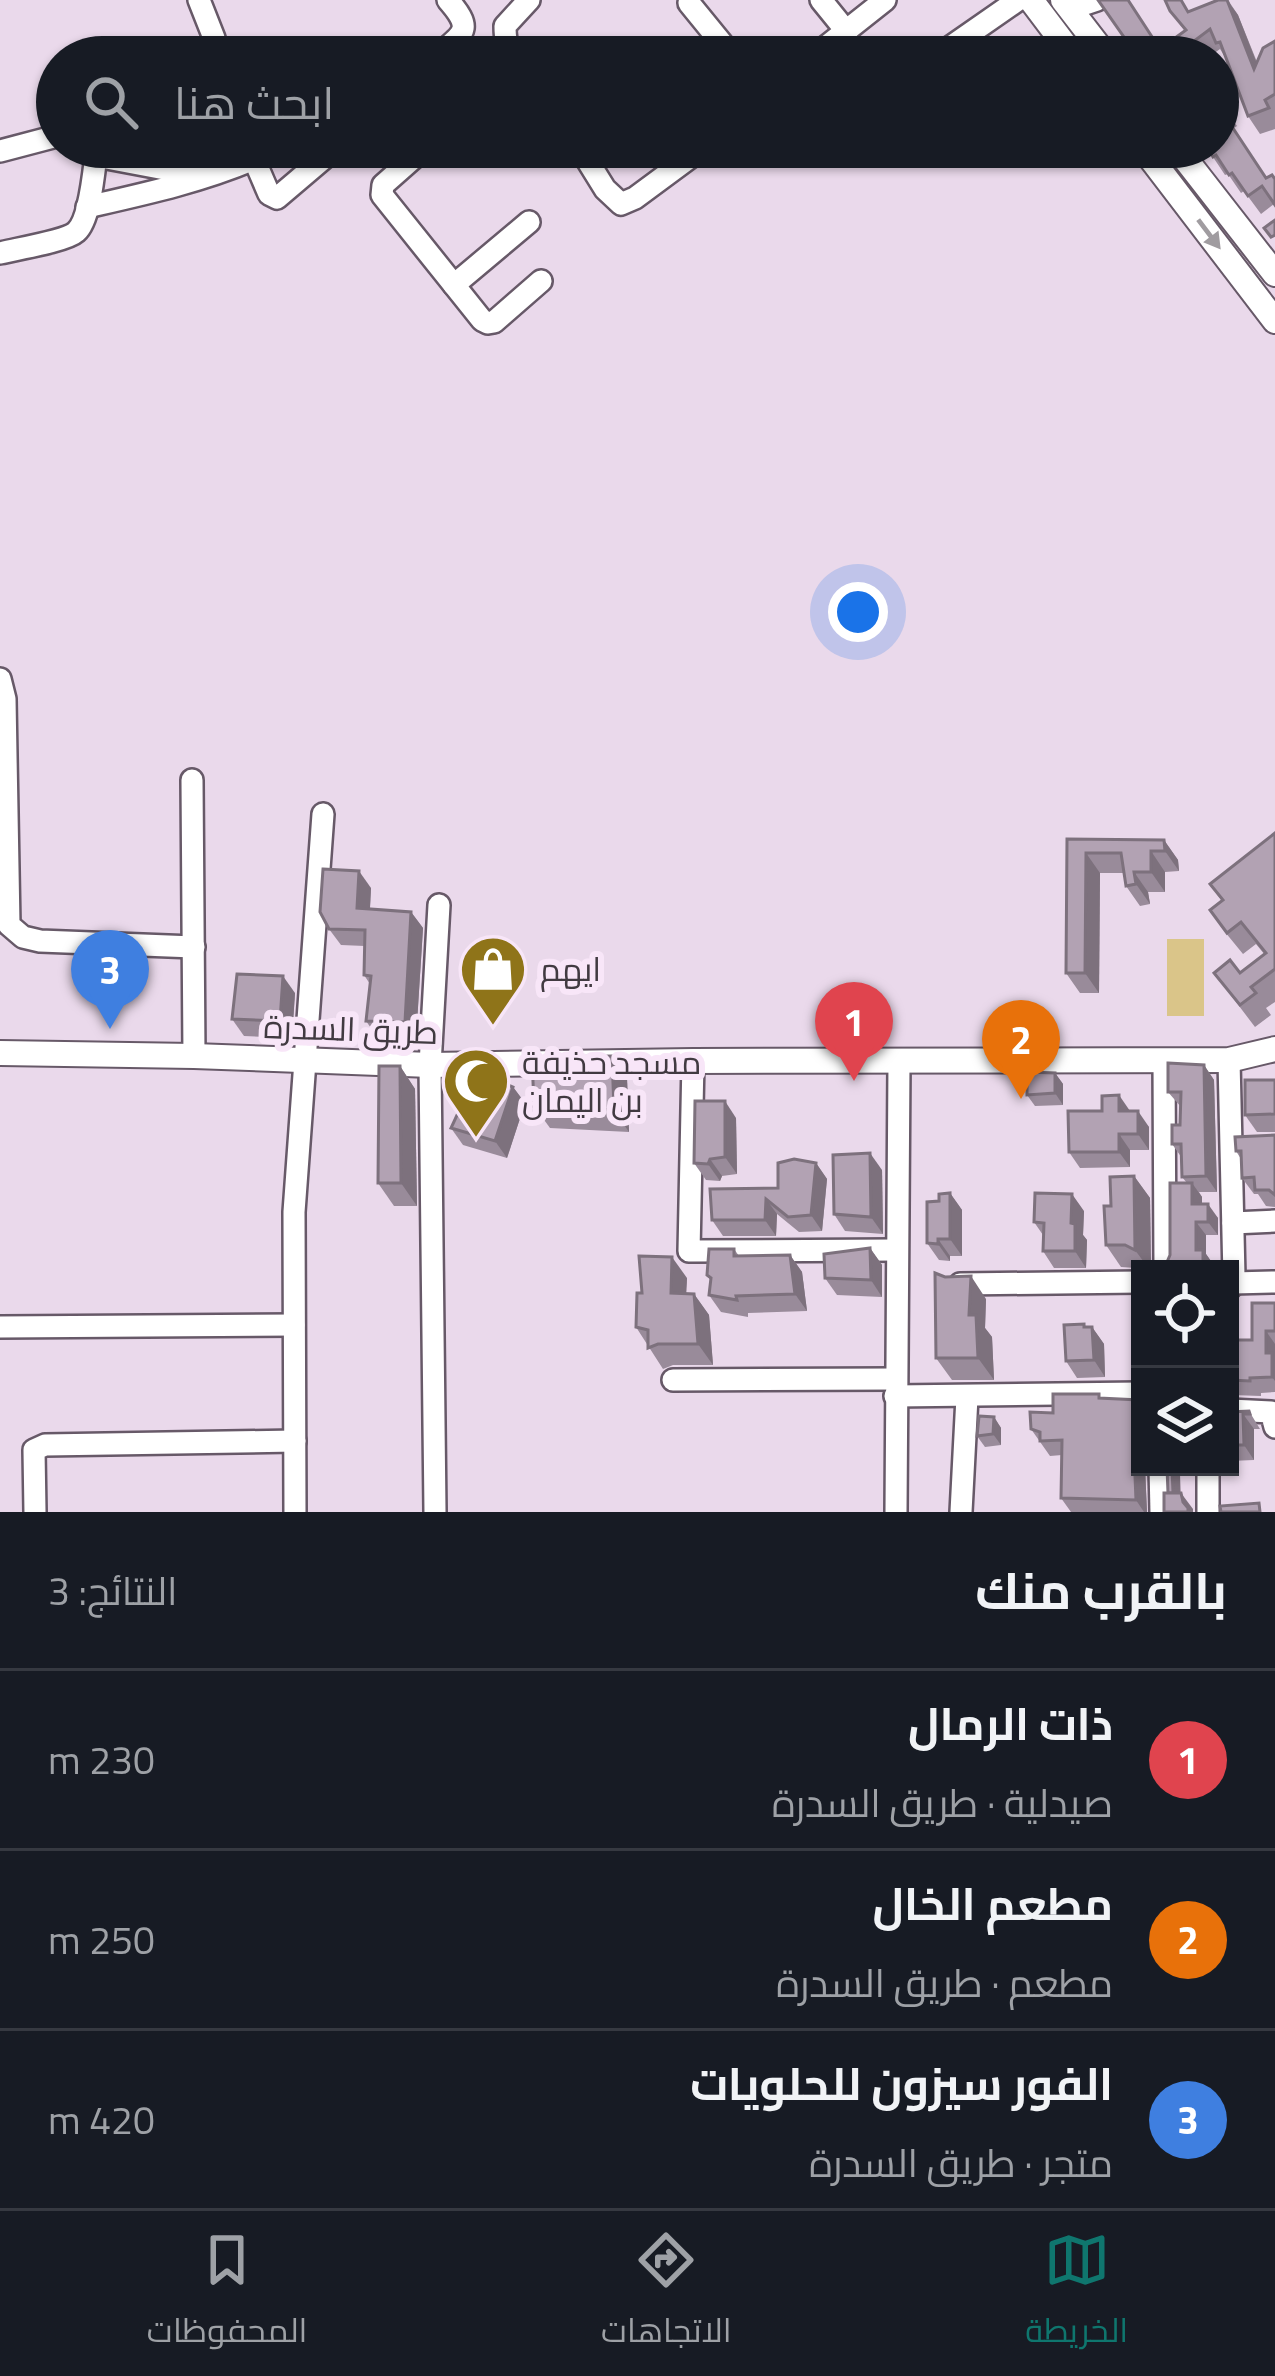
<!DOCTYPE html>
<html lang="ar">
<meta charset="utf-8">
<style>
:root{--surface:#171b24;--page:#20242c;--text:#f1f3f6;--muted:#9ea1a6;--line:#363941;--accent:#0f766e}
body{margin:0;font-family:"Titillium Web",Cairo,sans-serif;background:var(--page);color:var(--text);direction:rtl}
.controls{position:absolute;right:36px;bottom:36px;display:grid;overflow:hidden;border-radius:0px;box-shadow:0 3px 9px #0004}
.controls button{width:108px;height:108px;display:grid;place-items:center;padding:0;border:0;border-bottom:3px solid var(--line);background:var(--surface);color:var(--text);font:60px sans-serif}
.you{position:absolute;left:858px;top:612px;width:42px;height:42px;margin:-30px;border:9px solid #fff;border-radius:50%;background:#1a73e8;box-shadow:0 0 0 18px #1a73e833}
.badge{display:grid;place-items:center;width:78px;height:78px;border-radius:50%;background:var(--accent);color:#fff;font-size:39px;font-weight:700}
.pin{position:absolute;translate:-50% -99px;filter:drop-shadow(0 3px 6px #0008)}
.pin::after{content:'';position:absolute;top:63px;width:42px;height:36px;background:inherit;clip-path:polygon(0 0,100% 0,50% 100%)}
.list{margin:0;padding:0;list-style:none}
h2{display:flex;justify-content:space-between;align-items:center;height:156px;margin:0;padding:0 48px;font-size:51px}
h2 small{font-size:39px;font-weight:400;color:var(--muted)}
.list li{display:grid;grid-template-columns:78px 1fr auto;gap:36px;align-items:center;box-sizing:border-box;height:180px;padding:0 48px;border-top:3px solid var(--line)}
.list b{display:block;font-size:45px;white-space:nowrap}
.list p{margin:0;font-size:39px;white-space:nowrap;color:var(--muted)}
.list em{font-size:39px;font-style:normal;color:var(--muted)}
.icon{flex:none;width:66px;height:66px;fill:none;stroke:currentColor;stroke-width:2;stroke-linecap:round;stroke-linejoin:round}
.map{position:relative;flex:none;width:1275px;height:1512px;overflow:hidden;direction:ltr}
.search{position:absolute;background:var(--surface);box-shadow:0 3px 9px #0004;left:36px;right:36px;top:36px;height:132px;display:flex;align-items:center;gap:30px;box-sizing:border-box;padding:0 42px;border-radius:66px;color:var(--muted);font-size:45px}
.sheet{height:696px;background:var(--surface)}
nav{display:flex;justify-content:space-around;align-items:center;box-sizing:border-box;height:168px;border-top:3px solid var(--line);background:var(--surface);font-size:33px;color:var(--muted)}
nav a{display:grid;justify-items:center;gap:6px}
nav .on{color:var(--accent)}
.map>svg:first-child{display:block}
.green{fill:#dac589}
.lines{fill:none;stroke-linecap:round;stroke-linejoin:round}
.minor-casing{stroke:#675968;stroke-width:26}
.major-casing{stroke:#675968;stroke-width:28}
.minor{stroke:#fff;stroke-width:21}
.major{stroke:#fff;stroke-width:24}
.wall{fill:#998b9a}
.shaded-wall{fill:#7d717d}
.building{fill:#b2a2b3;stroke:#7d717d;stroke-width:3}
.oneway{fill:#a09ca0}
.labels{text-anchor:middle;stroke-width:12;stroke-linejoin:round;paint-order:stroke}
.poi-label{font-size:33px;fill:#413a41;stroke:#f8e6f8;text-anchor:start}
.street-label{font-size:33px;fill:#413a41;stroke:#f8e6f8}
</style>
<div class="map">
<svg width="1275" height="1512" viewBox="0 0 1275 1512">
<rect width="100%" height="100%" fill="#ead9eb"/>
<rect class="green" x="1167" y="939" width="37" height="77"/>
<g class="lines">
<g class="minor-casing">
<g id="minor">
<path d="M821,0L847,32"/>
<path d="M689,3L733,57"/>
<path d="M1070,9L1097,0"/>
<path d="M185,57L211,48L214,38L199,0"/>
<path d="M436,57C463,33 475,31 448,0"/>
<path d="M515,57C506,48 505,37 505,26L529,0"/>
<path d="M813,57L885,0"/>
<path d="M936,57L1018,0"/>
<path d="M426,147L383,185L382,195L482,320L488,323L494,322L541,281"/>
<path d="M579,147L605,189L621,204L635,198L704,147"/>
<path d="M0,151L57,136"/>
<path d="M96,156L202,176"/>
<path d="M254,159L269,194L277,198L337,147"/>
<path d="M87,207C144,194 200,182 254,159L246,147"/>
<path d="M0,253C16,249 66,241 76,232C91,219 94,167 97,147"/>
<path d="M454,285L529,222"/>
<path d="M0,679L5,699L9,925L23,937L40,941L194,947"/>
<path d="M192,780L194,1056"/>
<path d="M1229,1060L1234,1277L1230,1288"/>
<path d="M693,1061L689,1251L897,1250"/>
<path d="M1164,1061L1165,1269"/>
<path d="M1233,1223L1275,1221"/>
<path d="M1233,1283L1275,1282"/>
<path d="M960,1284L1140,1282"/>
<path d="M0,1327L294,1325"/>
<path d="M673,1380L895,1379"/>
<path d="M895,1396L1140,1393"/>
<path d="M1230,1410L1271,1412L1275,1427"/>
<path d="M1160,1467L1161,1512"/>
<path d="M1208,1467V1512"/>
<path d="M35,1512L34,1450L45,1445L295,1441"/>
<path d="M295,1512L294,1212L323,814"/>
<path d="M435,1512L430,1065L439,905"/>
<path d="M896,1512L899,1062"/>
<path d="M961,1512L967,1397"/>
</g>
</g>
<g class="major-casing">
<g id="major">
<path d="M1031,0L1074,57"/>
<path d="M1063,0L1107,57"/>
<path d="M1142,147L1275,321"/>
<path d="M1176,147L1275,274"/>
<path d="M0,1053L194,1056L430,1065L693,1061L1229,1060L1275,1049"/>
</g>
</g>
<use href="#minor" class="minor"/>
<use href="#major" class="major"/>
</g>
<g class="wall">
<path d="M1218,0H1228L1238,15L1257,62L1275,41V129L1260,134L1248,116L1225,57L1220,49L1209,57H1138L1160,49L1185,31L1170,11H1190Z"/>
<path d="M1218,100L1237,126L1234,128L1274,204L1261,214L1244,191L1241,193L1228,174L1225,175L1213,157Z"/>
<path d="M1275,833V1002L1266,1008L1271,1015L1255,1027L1214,973H1240L1265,955L1256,944L1243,954L1225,932L1210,910L1222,901L1210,884Z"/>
<path d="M1067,839L1164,840L1178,860L1179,871L1165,872V892H1148L1150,904L1140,906L1126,886L1124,873H1100L1099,993H1080L1066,973Z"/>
<path d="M371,888L370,909L411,912L423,928L416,1039L378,1038L366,1021L370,984L364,975L365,946L341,945L329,929Z"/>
<path d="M295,993L292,1038L244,1036L232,1019Z"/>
<path d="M1204,1065L1214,1080L1217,1192H1199L1202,1197V1204L1218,1218V1235H1206V1254L1213,1264V1269H1164L1170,1255L1187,1183L1182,1177V1158L1172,1144L1180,1125L1181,1107L1168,1092Z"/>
<path d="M400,1066L415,1089L417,1206H394L378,1183Z"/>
<path d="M1055,1073L1063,1084V1105L1035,1106L1027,1095Z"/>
<path d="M627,1078L629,1132L550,1128L534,1106Z"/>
<path d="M1275,1080V1132H1257L1245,1115Z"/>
<path d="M513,1087L525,1103L507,1158L463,1145L451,1128Z"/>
<path d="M1130,1111L1149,1127V1150H1130V1167L1080,1168L1069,1152Z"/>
<path d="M736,1118L737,1174L722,1176L720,1181L706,1180L694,1163Z"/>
<path d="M1275,1135V1207L1266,1206L1258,1194H1254L1242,1178L1241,1159L1236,1151Z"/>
<path d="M816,1163L827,1179L822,1231L799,1232L777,1214L776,1236H723L712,1220L778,1188Z"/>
<path d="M882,1170L883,1234L845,1231L834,1214Z"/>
<path d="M1134,1176L1150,1198L1151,1269L1121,1267L1106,1245L1111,1206Z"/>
<path d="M950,1193L962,1210V1256H950V1261L939,1260L927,1243L939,1201Z"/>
<path d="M1084,1211L1083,1235L1087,1240L1086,1268H1054L1043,1251V1235L1034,1222Z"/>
<path d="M870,1248L882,1265V1297L837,1295L825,1278Z"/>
<path d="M734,1249L739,1256L790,1255L802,1272L807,1311L748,1313V1317L721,1312L709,1295L711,1281L707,1275Z"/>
<path d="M687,1278L686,1294H694L709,1315L713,1365H673L663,1369L636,1327L642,1293Z"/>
<path d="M986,1299L985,1328L992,1337L994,1380H952L936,1358Z"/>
<path d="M1275,1303V1392L1261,1393V1396L1232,1395L1230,1393V1340H1252Z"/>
<path d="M1084,1324L1086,1327H1092L1104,1344L1105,1377L1077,1378L1066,1361Z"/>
<path d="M1249,1411L1260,1429H1254V1460L1230,1461V1412Z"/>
<path d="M994,1417L1001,1428V1445L985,1447L977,1436Z"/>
<path d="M1031,1429L1140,1467H1145L1147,1512H1071L1061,1498L1062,1455L1050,1456Z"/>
</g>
<g class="shaded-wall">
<path d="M1227,0L1238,15L1266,87L1254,69Z"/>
<path d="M1164,840L1178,860L1179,871L1165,851Z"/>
<path d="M1151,851L1165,872V892L1151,872Z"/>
<path d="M1086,853L1100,873L1099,993L1085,973Z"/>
<path d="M359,871L371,888L369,925L357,908Z"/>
<path d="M1134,872L1148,892L1150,904L1136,884Z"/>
<path d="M411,912L423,928L416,1039L405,1022Z"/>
<path d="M283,976L295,993L292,1038L280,1021Z"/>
<path d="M612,1056L627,1078L629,1132L614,1110Z"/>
<path d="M1204,1065L1214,1080L1217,1192L1206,1176Z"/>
<path d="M400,1066L415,1089L417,1206L401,1183Z"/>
<path d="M1055,1073L1063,1084V1105L1055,1093Z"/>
<path d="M513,1087L525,1103L507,1158L495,1141Z"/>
<path d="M1119,1095L1130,1111H1119Z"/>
<path d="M725,1101L736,1118L737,1174L725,1157Z"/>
<path d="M1138,1111L1149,1127V1150L1138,1134Z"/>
<path d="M1119,1134L1130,1150V1167L1119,1152Z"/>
<path d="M870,1153L882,1170L883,1234L871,1217Z"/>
<path d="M710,1159L722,1176L720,1181L708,1164Z"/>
<path d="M816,1163L827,1179L822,1231L811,1215Z"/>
<path d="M1134,1176L1150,1198L1151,1269H1149L1135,1250Z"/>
<path d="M1192,1183L1202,1197V1218L1192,1204Z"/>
<path d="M950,1193L962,1210V1256L950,1239Z"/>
<path d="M1072,1194L1084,1211L1083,1235L1087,1240L1086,1268L1075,1251L1071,1223Z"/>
<path d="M766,1199L777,1214L776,1236L765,1220Z"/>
<path d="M1208,1204L1218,1218V1235L1208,1222Z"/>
<path d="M1196,1222L1206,1235V1254L1213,1264V1269H1203L1196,1250Z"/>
<path d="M938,1239L950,1256V1261L938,1244Z"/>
<path d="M870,1248L882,1265V1297L871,1280Z"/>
<path d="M790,1255L802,1272L807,1311L795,1294Z"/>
<path d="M672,1257L687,1278L685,1315L671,1293Z"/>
<path d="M971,1276L986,1299L985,1328L992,1337L994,1380L978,1358L969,1315Z"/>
<path d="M694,1294L709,1315L713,1365L698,1344Z"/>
<path d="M1084,1324L1092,1336V1327L1104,1344L1105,1377L1094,1360Z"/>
<path d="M1266,1331L1275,1344V1381L1272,1377L1266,1353Z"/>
<path d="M1139,1400L1140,1467H1145L1147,1512H1144L1136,1500L1134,1452Z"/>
<path d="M1243,1414L1254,1429V1460L1244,1445Z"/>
<path d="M994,1417L1001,1428V1445L993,1434Z"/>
<path d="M1172,1467H1175L1180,1474L1181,1506L1173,1495Z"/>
<path d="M1181,1493L1193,1509V1512H1188L1183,1502Z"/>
</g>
<g class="building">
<path d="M1098,0H1128L1160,49L1186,30L1170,11L1165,0H1181L1188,12L1218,0H1227L1254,69L1263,48L1275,41V94L1265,100L1269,108L1248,116L1220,42L1216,43L1210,29L1182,50L1187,57H1144L1142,55L1138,57Z"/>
<path d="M1218,100L1224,108L1221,110L1266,178L1272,175L1275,179V205L1262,186L1248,196L1232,173L1229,175L1216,155L1213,157L1207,147H1218Z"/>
<path d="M1275,220V235L1271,237L1264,228Z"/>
<path d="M1275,833V969L1251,987L1256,993L1240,1005L1214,973L1230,960L1240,973L1266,953L1241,922L1227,933L1210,910L1223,900L1210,884Z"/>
<path d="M1067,839L1164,840L1165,851H1151V872H1134L1136,884L1126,886L1121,853H1086L1085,973H1066Z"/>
<path d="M323,869L359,871L357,908L411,912L405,1022L366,1021L371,976L364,975L365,930L329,929L320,912Z"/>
<path d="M237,974L283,976L280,1021L232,1019Z"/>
<path d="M612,1056L614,1110L534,1106L532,1057Z"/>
<path d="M1168,1063L1204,1065L1206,1176L1182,1177L1181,1144H1172V1125H1180L1181,1092H1168Z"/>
<path d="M379,1066H400L401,1183H378Z"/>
<path d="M477,1072L513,1087L495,1141L451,1128Z"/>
<path d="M1027,1072L1055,1073V1093L1027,1095Z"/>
<path d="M1245,1080H1275V1114L1245,1115Z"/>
<path d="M1119,1095V1111H1138V1134H1119V1152H1069L1068,1111H1102V1096Z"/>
<path d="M695,1101H725V1157L710,1159L708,1164L694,1163Z"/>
<path d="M1275,1135V1195L1269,1190H1255L1254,1177L1242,1178L1241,1151H1236L1235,1137Z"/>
<path d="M870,1153L871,1217L834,1214L833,1155Z"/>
<path d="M794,1159L816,1163L811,1215L788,1217L766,1199L765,1220H712L710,1189L778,1188V1163Z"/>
<path d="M1134,1176L1135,1250L1125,1245H1106L1104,1206H1111L1110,1177Z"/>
<path d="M1170,1183H1192V1204H1208V1222H1196V1250H1203V1269H1164L1170,1255Z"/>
<path d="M950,1193V1239H938V1244L927,1243V1202L939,1201V1194Z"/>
<path d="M1035,1193L1072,1194L1071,1223L1075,1224V1251H1043L1044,1223L1034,1222Z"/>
<path d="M870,1248L871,1280L825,1278L824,1254Z"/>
<path d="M709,1249H734V1256L790,1255L795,1294L736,1296L737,1300L709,1295L711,1278L707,1275Z"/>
<path d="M639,1256L672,1257L671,1293L694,1294L698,1344H658L648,1348V1330L636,1327L637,1293H642Z"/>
<path d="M935,1273L945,1277L971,1276L969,1315H976L978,1358H936Z"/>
<path d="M1252,1303H1275V1331H1266V1353H1272V1377L1250,1378V1381L1230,1380V1340H1252Z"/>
<path d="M1084,1324V1327H1092L1094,1360L1066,1361L1064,1325Z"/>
<path d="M1053,1394H1099V1398L1139,1400L1134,1452L1136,1500L1061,1498L1062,1440L1040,1441V1432L1031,1429L1030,1412L1053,1413Z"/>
<path d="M1249,1411L1250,1414H1243L1244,1445H1230V1412Z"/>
<path d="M979,1416L994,1417L993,1434L977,1436Z"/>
<path d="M1167,1467H1172L1173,1493H1168Z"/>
<path d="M1164,1493H1181L1183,1502L1188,1508V1512H1164Z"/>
<path d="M1259,1503L1260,1512H1221L1220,1506Z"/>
</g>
<defs><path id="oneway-solid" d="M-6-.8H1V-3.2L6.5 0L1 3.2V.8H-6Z" transform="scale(3)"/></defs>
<use class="oneway" href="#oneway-solid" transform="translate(1209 234) rotate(53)"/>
<defs>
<g id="shop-pin" transform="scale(3.45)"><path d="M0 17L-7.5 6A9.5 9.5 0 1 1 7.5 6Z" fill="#8f7419" stroke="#f8e6f8"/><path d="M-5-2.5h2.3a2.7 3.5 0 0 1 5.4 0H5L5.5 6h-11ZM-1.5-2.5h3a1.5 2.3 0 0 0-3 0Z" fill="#fff"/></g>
<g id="mosque-pin" transform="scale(3.45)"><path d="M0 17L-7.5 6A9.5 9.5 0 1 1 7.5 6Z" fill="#8f7419" stroke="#f8e6f8"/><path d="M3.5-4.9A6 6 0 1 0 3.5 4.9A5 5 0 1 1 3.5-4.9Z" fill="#fff"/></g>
</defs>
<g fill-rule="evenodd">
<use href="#shop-pin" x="493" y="969"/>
<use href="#mosque-pin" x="476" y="1081"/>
</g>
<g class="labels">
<g class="poi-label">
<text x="540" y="981">ايهم</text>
<text x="522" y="1074">مسجد حذيفة<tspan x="522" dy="38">بن اليمان</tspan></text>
</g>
<g class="street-label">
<text transform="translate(351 1029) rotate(2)" y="12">طريق السدرة</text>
</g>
</g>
</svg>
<div class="controls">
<button><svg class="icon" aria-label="locate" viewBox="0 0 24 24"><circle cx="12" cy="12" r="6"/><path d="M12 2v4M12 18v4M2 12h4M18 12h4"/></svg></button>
<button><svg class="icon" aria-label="layers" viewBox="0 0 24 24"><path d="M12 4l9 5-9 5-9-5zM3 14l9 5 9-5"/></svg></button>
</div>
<div class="you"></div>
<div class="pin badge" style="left:854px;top:1081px;background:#e0444e">1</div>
<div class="pin badge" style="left:1021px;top:1099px;background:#e8710a">2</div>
<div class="pin badge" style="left:110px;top:1029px;background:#3f7fe0">3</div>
<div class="search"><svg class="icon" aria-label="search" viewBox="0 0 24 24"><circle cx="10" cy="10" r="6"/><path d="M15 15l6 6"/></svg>ابحث هنا</div>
</div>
<section class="sheet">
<h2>بالقرب منك<small>النتائج: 3</small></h2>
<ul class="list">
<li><span class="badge" style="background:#e0444e">1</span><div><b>ذات الرمال</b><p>صيدلية · طريق السدرة</p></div><em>230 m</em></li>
<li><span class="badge" style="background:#e8710a">2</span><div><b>مطعم الخال</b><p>مطعم · طريق السدرة</p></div><em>250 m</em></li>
<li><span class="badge" style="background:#3f7fe0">3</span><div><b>الفور سيزون للحلويات</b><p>متجر · طريق السدرة</p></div><em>420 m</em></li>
</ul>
</section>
<nav>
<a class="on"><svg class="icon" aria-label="map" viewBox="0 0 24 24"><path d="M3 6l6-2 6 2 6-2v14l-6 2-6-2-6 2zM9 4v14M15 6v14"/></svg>الخريطة</a>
<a><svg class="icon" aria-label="directions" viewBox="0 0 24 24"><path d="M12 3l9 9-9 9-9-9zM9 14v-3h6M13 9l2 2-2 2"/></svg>الاتجاهات</a>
<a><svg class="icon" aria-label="saved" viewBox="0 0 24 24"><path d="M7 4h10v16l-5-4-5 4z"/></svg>المحفوظات</a>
</nav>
